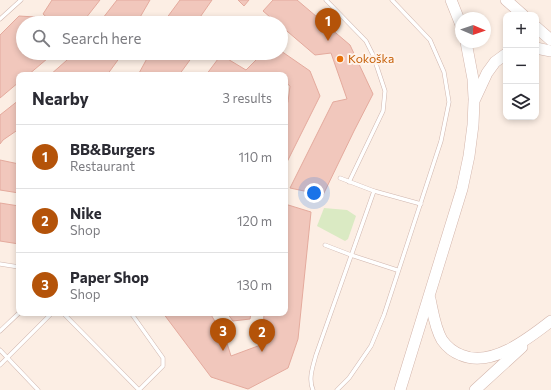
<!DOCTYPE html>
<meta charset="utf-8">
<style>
:root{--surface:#fff;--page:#f2f2f3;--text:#2b2b33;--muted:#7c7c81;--line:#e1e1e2;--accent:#b45309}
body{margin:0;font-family:Commissioner,sans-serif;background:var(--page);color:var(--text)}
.controls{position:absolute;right:12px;top:12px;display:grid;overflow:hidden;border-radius:8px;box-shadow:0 2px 6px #0003}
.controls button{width:36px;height:36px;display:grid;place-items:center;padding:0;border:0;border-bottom:1px solid var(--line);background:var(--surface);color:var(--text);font:20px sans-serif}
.compass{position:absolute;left:455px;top:12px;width:36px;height:36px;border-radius:50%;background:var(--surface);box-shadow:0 2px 6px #0003;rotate:92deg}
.you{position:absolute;left:314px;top:193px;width:14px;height:14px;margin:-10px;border:3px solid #fff;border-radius:50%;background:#1a73e8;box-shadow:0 0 0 6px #1a73e833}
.badge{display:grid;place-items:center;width:26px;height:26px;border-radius:50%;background:var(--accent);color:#fff;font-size:13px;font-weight:700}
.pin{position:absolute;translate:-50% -33px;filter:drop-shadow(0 1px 2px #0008)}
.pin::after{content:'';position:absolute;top:21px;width:14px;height:12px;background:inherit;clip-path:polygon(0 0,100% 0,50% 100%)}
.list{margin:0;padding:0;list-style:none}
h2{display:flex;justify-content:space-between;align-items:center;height:52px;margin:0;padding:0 16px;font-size:17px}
h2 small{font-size:13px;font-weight:400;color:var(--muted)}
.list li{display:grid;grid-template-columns:26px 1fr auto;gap:12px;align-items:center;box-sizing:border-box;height:64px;padding:0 16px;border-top:1px solid var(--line)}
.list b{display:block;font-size:15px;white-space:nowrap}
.list p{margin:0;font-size:13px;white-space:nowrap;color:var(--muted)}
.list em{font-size:13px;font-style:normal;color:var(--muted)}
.icon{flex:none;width:22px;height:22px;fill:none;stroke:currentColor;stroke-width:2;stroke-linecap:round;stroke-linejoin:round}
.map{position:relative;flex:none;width:551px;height:390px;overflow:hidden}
.search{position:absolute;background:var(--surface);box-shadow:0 2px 6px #0003;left:16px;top:16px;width:272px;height:44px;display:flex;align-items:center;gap:10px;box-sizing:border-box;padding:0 14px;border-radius:22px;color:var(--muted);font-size:15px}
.panel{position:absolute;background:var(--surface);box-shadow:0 2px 6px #0003;left:16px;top:72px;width:272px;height:244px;border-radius:8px}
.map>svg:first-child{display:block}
.green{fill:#daeac3}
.building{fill:#f1c7bc;stroke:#e4aa9d}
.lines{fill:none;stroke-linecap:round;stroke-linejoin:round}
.lane-casing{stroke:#d0b6ae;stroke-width:4.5}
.secondary-casing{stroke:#d3b5ab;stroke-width:12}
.lane{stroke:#fff;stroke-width:3.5}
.secondary{stroke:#fff;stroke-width:11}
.food-dot{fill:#e8710a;stroke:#fff3eb;stroke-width:1.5}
.labels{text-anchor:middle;stroke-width:4;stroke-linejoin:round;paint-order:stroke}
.food-label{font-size:12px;fill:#c56008;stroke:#fff3eb;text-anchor:start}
</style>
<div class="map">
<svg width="551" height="390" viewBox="0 0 551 390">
<rect width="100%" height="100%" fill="#fceee4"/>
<path class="green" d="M324,208L347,210L356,216L348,239L345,241L317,226Z"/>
<g class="building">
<path d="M52,0H100L82,23H53L43,14Z"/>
<path d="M117,0H150L139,19L140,23H99Z"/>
<path d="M180,0H212L196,23H163Z"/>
<path d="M238,0H249L244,6Z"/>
<path d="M273,0H297L350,45L373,94L354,131L323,195L290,188L333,102L347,99L331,53L315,55L281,26V23H277L263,11Z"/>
<path d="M19,16L35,17L41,23H23V53H54L28,75H19V82L0,98V35Z"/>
<path d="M281,51L310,71L320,96L285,166V107L288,102L290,86L285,82V75H206L221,55L246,70L263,53H281Z"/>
<path d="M75,53H123L107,75H50Z"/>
<path d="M150,53H195L179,75H138Z"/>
<path d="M19,100V129L3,140L0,144V115Z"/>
<path d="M0,160L19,164V193L0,190Z"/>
<path d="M0,203L19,206V244L0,241Z"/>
<path d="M285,204L311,212L298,339L288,368L248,389L211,377L163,313H210L226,340L231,356L266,343L263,335L264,313H285Z"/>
<path d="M227,313H251L250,319L233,321Z"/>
</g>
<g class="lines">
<g class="lane-casing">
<g id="lane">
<path d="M326,0L366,41L373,55L385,91L383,111L349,182"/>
<path d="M0,19L21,0"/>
<path d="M340,178L374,191L421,204"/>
<path d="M325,245L351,255L397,270"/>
<path d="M0,264L19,267"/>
<path d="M63,313L139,390"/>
<path d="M131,313L163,358V366L139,390"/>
<path d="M0,331L19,313"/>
<path d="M0,350L38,390"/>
<path d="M0,365L52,313"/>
<path d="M313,390C308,379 313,366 316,355L374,191"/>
<path d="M337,390L349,378L371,346L384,315L441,141L449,102L444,72L430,40L392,0"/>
</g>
</g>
<g class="secondary-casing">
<g id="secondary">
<path d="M451,0L461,25"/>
<path d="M506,0L523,15"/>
<path d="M536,27L551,40"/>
<path d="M466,42L473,79L474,98"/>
<path d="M536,48L551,51"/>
<path d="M430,299C433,313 435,328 442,340C447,347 453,352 461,355C491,368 528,339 551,321"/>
<path d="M400,390L462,189L469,156L473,125L474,101L487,73L495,62L506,54"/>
<path d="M475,390L522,347"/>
</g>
</g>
<use href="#lane" class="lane"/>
<use href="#secondary" class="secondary"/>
</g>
<circle class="food-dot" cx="340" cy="59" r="4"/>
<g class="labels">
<g class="food-label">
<text x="348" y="63">Kokoška</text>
</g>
</g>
</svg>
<div class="controls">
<button>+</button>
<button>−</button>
<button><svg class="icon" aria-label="layers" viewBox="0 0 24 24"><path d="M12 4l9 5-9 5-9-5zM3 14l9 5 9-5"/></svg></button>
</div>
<svg class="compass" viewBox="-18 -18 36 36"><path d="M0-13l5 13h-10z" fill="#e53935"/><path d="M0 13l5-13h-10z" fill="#7c7c81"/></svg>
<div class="you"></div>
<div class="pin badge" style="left:328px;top:41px">1</div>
<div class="pin badge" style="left:262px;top:352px">2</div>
<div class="pin badge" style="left:223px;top:351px">3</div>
<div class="search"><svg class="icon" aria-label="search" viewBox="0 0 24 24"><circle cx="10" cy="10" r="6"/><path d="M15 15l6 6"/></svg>Search here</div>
<section class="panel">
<h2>Nearby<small>3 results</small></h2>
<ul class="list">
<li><span class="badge">1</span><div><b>BB&amp;Burgers</b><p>Restaurant</p></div><em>110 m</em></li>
<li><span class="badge">2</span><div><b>Nike</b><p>Shop</p></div><em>120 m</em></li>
<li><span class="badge">3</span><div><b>Paper Shop</b><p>Shop</p></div><em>130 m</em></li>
</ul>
</section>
</div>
